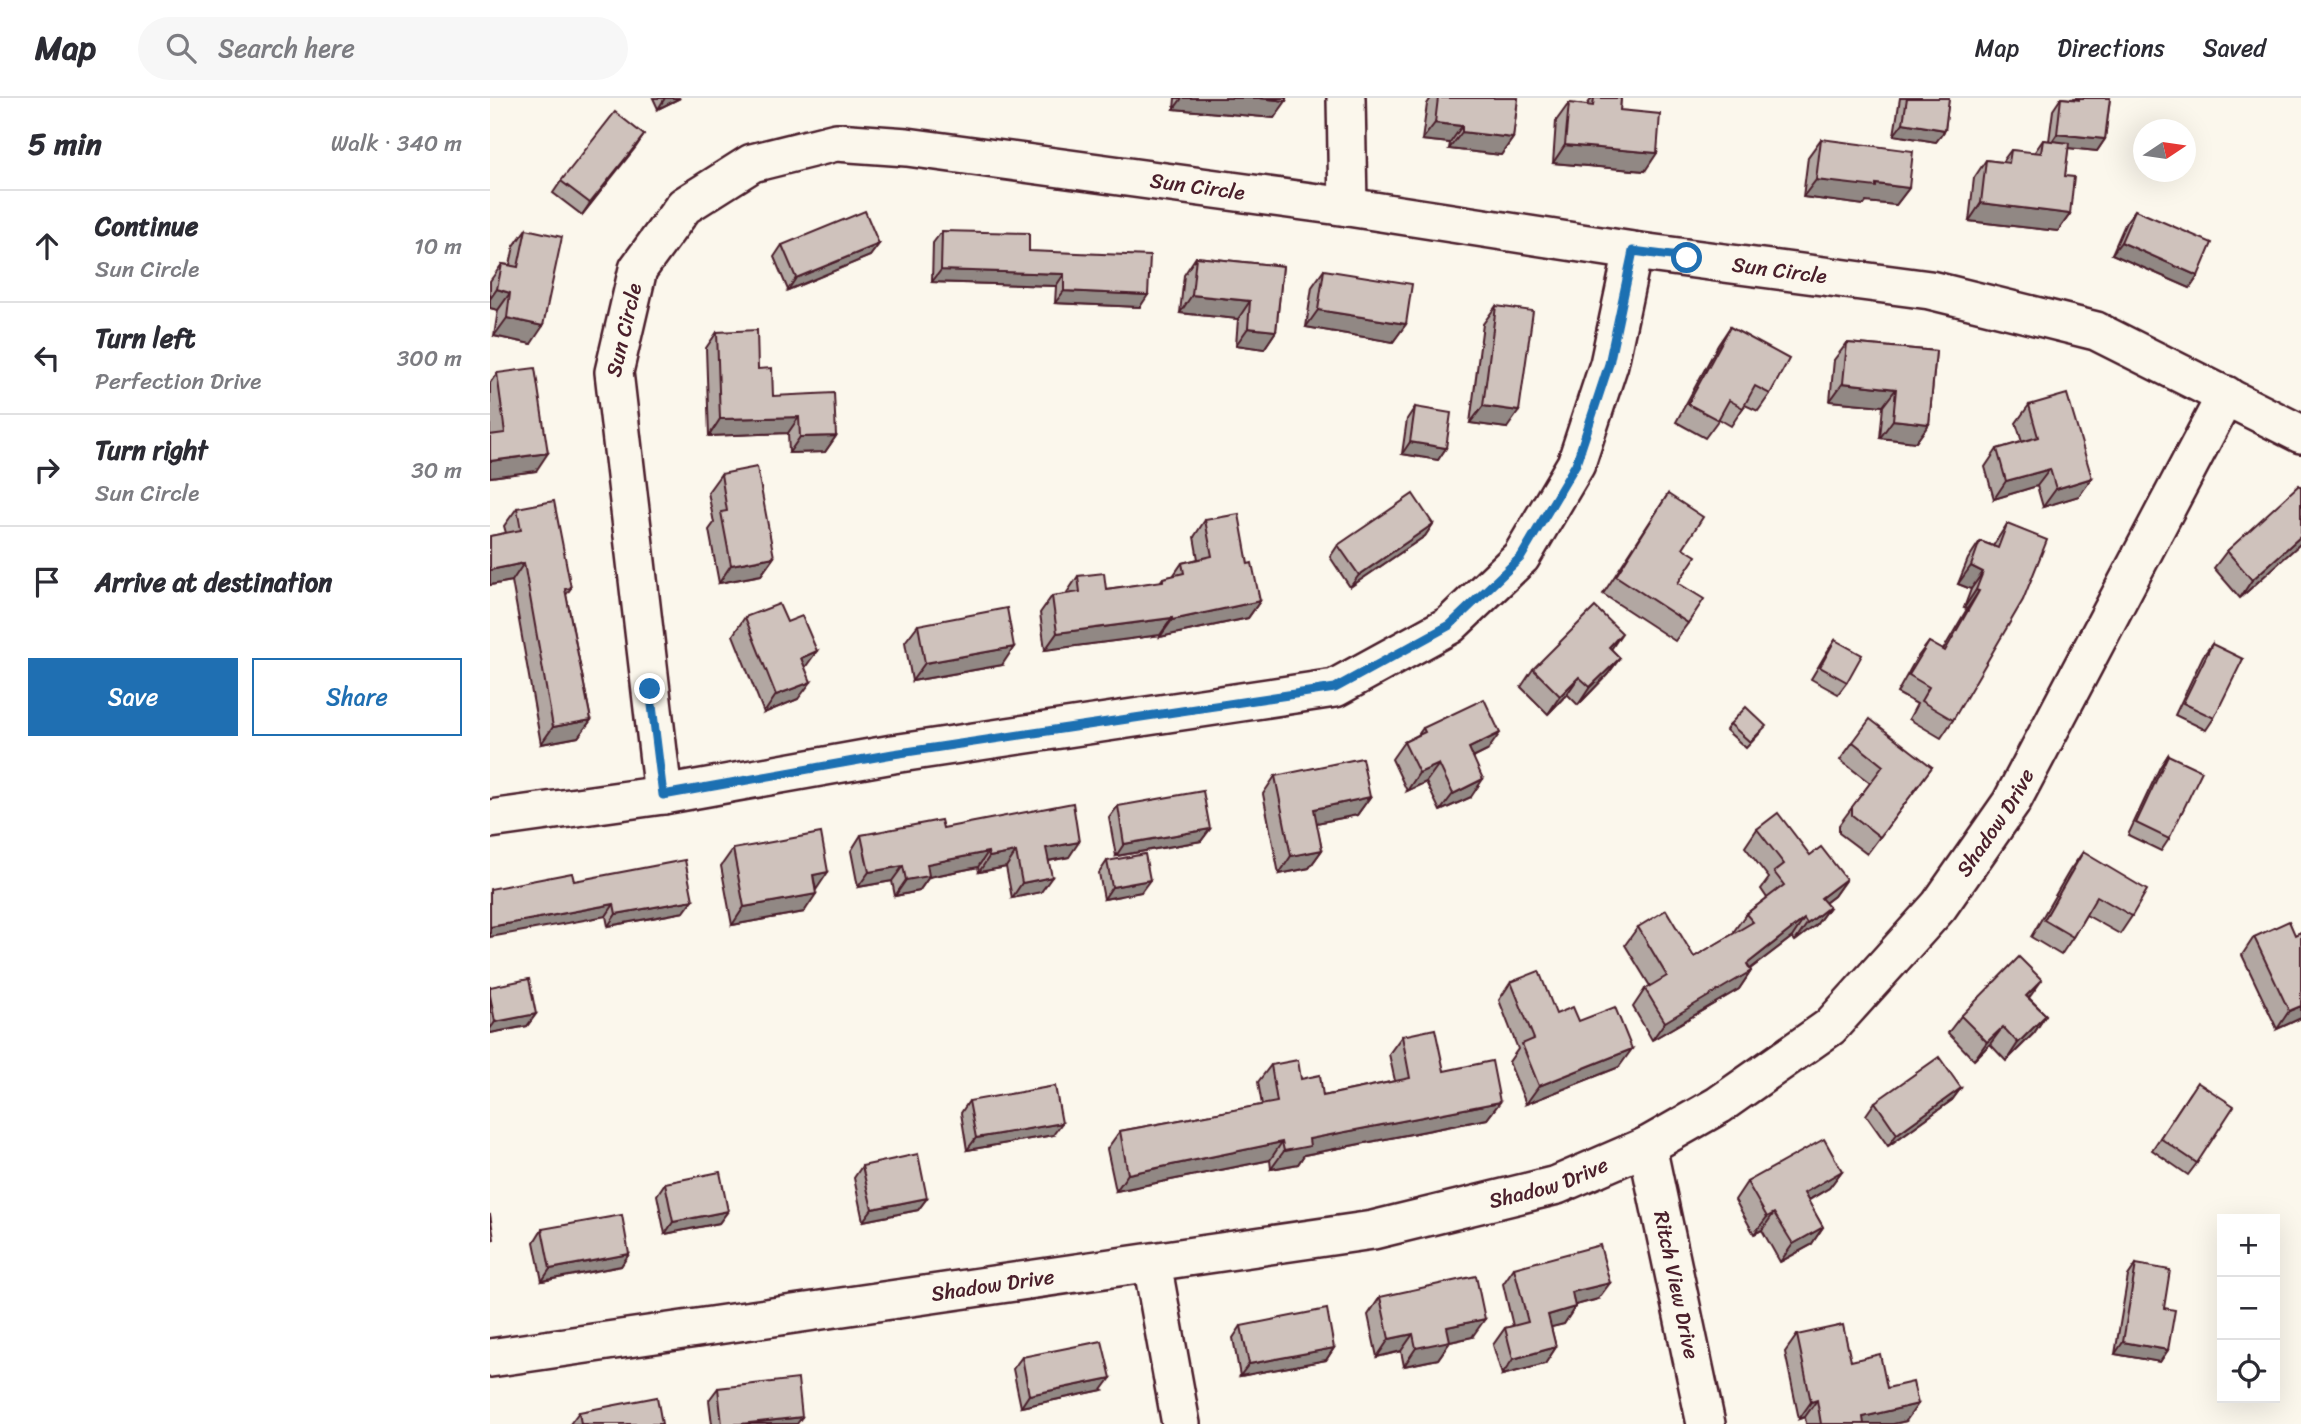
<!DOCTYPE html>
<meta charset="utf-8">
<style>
:root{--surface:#fff;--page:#f7f7f7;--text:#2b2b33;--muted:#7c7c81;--line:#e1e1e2;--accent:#1f6fb2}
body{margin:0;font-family:Sriracha,sans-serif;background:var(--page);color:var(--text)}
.controls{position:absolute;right:21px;bottom:21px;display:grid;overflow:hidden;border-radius:0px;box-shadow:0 7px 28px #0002}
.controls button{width:63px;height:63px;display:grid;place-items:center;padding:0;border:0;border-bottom:2px solid var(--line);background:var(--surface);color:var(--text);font:35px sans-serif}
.compass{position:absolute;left:1643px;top:21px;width:63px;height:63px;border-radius:50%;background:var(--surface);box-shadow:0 7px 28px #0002;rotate:77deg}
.stop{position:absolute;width:21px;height:21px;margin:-16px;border:5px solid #1f6fb2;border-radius:50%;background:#fff}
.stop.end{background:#1f6fb2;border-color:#fff;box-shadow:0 2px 7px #0008}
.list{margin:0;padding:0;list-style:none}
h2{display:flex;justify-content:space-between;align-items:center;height:91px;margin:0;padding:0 28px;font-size:30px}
h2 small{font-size:23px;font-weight:400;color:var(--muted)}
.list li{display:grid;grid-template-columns:46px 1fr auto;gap:21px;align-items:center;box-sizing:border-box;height:112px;padding:0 28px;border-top:2px solid var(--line)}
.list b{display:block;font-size:26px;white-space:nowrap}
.list p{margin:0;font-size:23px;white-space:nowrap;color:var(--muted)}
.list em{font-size:23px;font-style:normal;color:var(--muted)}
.actions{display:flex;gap:14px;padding:21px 28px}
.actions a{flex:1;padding:16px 0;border:2px solid var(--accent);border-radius:0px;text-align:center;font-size:24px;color:var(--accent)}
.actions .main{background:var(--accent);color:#fff}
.icon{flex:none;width:38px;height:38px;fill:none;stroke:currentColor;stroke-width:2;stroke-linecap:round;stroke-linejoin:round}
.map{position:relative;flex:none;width:1811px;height:1326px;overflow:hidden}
header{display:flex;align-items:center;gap:42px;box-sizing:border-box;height:98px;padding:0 35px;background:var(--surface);border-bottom:2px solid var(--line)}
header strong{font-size:33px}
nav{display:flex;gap:38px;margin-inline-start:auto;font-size:24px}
.search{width:490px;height:63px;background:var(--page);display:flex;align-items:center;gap:18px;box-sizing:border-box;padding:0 24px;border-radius:38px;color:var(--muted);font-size:26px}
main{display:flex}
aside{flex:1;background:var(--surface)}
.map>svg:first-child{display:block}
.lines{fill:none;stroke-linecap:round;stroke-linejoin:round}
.minor-casing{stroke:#4a1f2b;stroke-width:42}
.minor{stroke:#fbf7ec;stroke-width:37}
.wall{fill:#b2a7a2;stroke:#4a1f2b;stroke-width:2}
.shaded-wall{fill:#918884;stroke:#4a1f2b;stroke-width:2}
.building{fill:#cfc2bc;stroke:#4a1f2b;stroke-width:2}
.route{stroke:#1f6fb2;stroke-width:9}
.labels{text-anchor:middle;stroke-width:6;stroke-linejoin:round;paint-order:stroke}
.street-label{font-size:21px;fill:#4a1f2b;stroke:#fbf7ec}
</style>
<header>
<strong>Map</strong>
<div class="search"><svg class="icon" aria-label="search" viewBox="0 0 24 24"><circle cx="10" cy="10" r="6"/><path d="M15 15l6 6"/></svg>Search here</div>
<nav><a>Map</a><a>Directions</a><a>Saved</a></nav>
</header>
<main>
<aside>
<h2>5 min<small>Walk · 340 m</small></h2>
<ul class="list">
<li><svg class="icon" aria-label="ahead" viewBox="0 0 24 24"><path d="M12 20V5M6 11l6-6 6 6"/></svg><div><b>Continue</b><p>Sun Circle</p></div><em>10 m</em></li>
<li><svg class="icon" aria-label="left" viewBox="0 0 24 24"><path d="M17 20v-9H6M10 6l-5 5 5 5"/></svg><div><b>Turn left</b><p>Perfection Drive</p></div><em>300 m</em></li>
<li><svg class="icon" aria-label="right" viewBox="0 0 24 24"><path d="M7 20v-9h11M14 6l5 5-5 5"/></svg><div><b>Turn right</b><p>Sun Circle</p></div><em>30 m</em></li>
<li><svg class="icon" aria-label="arrive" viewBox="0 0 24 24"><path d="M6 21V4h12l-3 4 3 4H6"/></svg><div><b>Arrive at destination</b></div></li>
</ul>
<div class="actions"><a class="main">Save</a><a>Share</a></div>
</aside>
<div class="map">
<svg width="1811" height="1326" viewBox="0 0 1811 1326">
<rect width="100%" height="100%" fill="#fbf7ec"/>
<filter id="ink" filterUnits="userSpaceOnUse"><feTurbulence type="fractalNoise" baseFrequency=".0143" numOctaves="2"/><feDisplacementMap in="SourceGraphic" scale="14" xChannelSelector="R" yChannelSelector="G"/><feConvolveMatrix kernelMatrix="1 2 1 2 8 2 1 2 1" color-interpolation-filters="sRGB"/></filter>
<g filter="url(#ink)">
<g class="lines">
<g class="minor-casing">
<g id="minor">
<path d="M856,0L858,109"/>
<path id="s1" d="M173,697L124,274L148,171L194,108L262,65L346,44L417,49L858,109L1143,153L1440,192L1606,233L1811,336"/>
<path d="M0,721L173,697L403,656L845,590L960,527L1031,459L1086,366L1119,266L1143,153"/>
<path id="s2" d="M1157,1048L1216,1326"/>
<path d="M662,1165L691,1326"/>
<path id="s3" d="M0,1260L883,1132L1067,1087L1157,1048L1229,1007L1340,929L1449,808L1521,705L1736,297"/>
</g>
</g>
<use href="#minor" class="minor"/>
</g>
<g class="wall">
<path d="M163,0H190L168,11Z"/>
<path d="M685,0H796L784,20L684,11Z"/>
<path d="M941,0H1028L1023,40L1011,57L959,51L960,45L932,42L937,6Z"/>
<path d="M1102,0H1131L1130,12L1155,73L1063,65L1066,23L1079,5L1097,7Z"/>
<path d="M1410,0H1459L1455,32L1446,44L1404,37Z"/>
<path d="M1571,0L1583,1L1584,0H1620L1615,41L1607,53L1578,50L1575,78L1580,116L1568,133L1479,123L1484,80L1496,62L1512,64L1521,52L1544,55L1553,42L1559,43L1563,12Z"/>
<path d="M154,37L92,117L63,95L71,83Z"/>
<path d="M1331,41L1419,90L1406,107L1376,104L1374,107L1313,99L1318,59Z"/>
<path d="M1645,112L1708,178L1700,190L1622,156L1636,124Z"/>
<path d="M36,131L41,246L4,238L8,212L0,210V183L12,166L20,167L24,148Z"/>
<path d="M452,133L539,153L650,209L565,205L566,188L442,184L443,145Z"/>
<path d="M389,146L380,158L298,192L284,159L292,147Z"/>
<path d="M706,159L793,168L786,233L774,251L746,247L748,221L690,215L694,177Z"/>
<path d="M834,172L916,226L903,244L816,229L822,189Z"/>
<path d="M1006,208L1017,330L980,325L993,226Z"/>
<path d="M1240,229L1280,296L1268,313L1255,307L1241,328L1229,321L1215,340L1186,324L1228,247Z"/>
<path d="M227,234L268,271L283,298L346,338L335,354L299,355L298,335L219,338L216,250Z"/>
<path d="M1357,245L1446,253L1439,326L1426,344L1390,340L1393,308L1340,303L1344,262Z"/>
<path d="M7,275L46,373L0,379V285Z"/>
<path d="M1539,307L1602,380L1589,398L1553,409L1547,388L1504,401L1495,369L1507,351L1532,344L1526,325Z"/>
<path d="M925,309L956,350L948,362L912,356L917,321Z"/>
<path d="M231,376L284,459L271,477L229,485L219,432L224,425L218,394Z"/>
<path d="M1811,389V445L1750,500L1724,470L1737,453Z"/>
<path d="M1178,396L1193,450L1188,485L1198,525L1185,543L1113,496Z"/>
<path d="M27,410L81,490L76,497L101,622L88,639L51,646L22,483L0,487V438L16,435L14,428Z"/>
<path d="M715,422L758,466L770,503L758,520L670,539V537L555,552L550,515L562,498L576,496L588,478L616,491L670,484L673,480L683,478L692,465L708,461L704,439Z"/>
<path d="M943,426L935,438L860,489L840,459L848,447Z"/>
<path d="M1517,426L1463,622L1451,640L1419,621L1427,606L1407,595L1426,561L1439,544L1453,552L1477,511L1474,510L1481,491L1468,486L1478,461L1490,443L1503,448Z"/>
<path d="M255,519L315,570L308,601L274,615L243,537Z"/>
<path d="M428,527L512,567L422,583L415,544Z"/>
<path d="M1345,542L1357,584L1348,596L1321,581L1337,554Z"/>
<path d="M1722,546L1724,620L1716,632L1685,617L1713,558Z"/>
<path d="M1121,551L1130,560L1117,577L1088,607L1077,596L1058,616L1031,589L1043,571Z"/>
<path d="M1240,626L1271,634L1256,650L1236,632Z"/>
<path d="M933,630L997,653L983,660L981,699L950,713L936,684L917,693L902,661L914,644L928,637Z"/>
<path d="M1363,644L1442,669L1377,756L1349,735V727L1380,685L1350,662Z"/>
<path d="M1678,657L1679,741L1671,753L1638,737L1670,669Z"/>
<path d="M785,678L880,699L867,717L826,725L832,752L819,770L789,776L773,696Z"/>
<path d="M628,708L720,731L711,743L626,758L619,720Z"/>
<path d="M453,730L579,759L559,763L551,794L522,800L516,769L489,774L488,769L439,779L429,793L405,798L402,783L368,789L361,753L371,737Z"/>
<path d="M1267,731L1320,757L1356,781L1344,798L1335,805L1339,809L1326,827L1305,843L1302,839L1260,871L1261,873L1249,891L1162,942L1143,909L1155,891L1160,888L1135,847L1148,829L1204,859L1245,835L1244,833L1256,816L1277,800L1271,791L1279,780L1255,749Z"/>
<path d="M243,751L325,792L314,814L242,827L231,768Z"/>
<path d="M1593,754L1642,818L1630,836L1596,817L1583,839L1571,857L1541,839L1580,772Z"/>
<path d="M617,763L651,794L614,801L609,775Z"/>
<path d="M84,783L194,814L118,828L116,818Z"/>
<path d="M1811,834V920L1787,931L1752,857L1764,839L1805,837Z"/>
<path d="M1021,884L1066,916L1089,923L1129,969L1036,1006L1019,964L1028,951L1009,902Z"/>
<path d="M0,889L46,916L37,928L0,935Z"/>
<path d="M1539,900L1556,917L1544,935L1516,963L1500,946L1484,962L1458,935L1471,918Z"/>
<path d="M912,938L954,973L1010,1004L997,1021L814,1057L808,1066L781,1071L780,1062L626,1093L617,1051L630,1033L772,1007L768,984L781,967L811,981L833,998L905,983L899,956Z"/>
<path d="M1471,990L1462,1002L1398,1048L1376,1017L1385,1004Z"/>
<path d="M1699,996L1707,1065L1698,1077L1662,1052Z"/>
<path d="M479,1003L563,1037L477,1052L471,1015Z"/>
<path d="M372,1068L437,1100L428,1112L373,1123L364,1080Z"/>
<path d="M1352,1073L1339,1090L1318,1103L1333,1129L1321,1147L1290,1164L1272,1132L1264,1136L1245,1102L1257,1084Z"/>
<path d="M175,1085L238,1113L229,1125L175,1136L167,1097Z"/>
<path d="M52,1131L139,1156L131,1168L52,1183L44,1144Z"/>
<path d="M1646,1166L1674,1210L1678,1252L1670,1264L1625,1256L1638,1178Z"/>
<path d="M1024,1170L1108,1201L1085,1207V1209L1074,1226L1061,1229L1066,1249L1055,1266L1012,1277L1003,1247L1015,1230L1023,1228L1013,1186Z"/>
<path d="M890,1199L982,1239L960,1244L948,1261L914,1268L911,1253L887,1259L878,1217Z"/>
<path d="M751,1228L844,1250L836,1262L750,1278L743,1240Z"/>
<path d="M1307,1237L1361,1263L1397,1290L1416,1323L1403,1326H1316L1315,1319L1309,1321L1295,1254Z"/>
<path d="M532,1259L612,1292L531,1309L523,1271Z"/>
<path d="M228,1290L307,1326H222L219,1302Z"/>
<path d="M89,1314L172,1326H80Z"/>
</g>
<g class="shaded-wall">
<path d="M175,0H190L168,11Z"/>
<path d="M692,0H769L796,3L784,20L684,11Z"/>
<path d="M945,25L972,28L960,45L932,42Z"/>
<path d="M1413,25L1455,32L1446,44L1404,37Z"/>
<path d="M972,34L1023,40L1011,57L959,51Z"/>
<path d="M1567,36L1615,41L1607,53L1559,48Z"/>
<path d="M154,37L146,49L92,117L100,105Z"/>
<path d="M1075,47L1167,55L1155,73L1063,65Z"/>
<path d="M1326,82L1386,86L1419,90L1406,107L1376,104L1374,107L1313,99Z"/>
<path d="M1491,105L1580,116L1568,133L1479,123Z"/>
<path d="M1631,144L1708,178L1700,190L1622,156Z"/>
<path d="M389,146L380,158L298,192L306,180Z"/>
<path d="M451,172L574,176L566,188L442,184Z"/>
<path d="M7,191L20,195L8,212L0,210V201Z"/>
<path d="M574,193L658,197L650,209L565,205Z"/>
<path d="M702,197L760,203L748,221L690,215Z"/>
<path d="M828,212L916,226L903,244L816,229Z"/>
<path d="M17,220L53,228L41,246L4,238Z"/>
<path d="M758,230L786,233L774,251L746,247Z"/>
<path d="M1353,285L1406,291L1393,308L1340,303Z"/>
<path d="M993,308L1029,313L1017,330L980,325Z"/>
<path d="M309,319L298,335L219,338L230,321Z"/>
<path d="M1403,322L1439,326L1426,344L1390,340Z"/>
<path d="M346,338L335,354L299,355L310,339Z"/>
<path d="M920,344L956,350L948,362L912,356Z"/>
<path d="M58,355L46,373L0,379V363Z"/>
<path d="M1560,371L1547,388L1504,401L1516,383Z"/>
<path d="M1602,380L1589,398L1553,409L1566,391Z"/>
<path d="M943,426L935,438L860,489L869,477Z"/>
<path d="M1811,438V445L1750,500L1762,482Z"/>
<path d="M284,459L271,477L229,485L241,467Z"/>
<path d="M34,465L22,483L0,487V472Z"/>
<path d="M1481,468L1493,474L1481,491L1468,486Z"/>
<path d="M1486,492L1489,493L1477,511L1474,510Z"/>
<path d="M770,503L758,520L670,539L682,522Z"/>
<path d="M682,520L670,537L555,552L567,535Z"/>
<path d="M1132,535L1120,553L1119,549Z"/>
<path d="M524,549L512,567L422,583L435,565Z"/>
<path d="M327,553L314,571L311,560Z"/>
<path d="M1130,560L1117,577L1088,607L1100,589Z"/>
<path d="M1089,579L1077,596L1058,616L1070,598Z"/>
<path d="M321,584L308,601L274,615L286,597Z"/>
<path d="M101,622L88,639L51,646L63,629Z"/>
<path d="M1010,635L997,653L966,668L979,650Z"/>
<path d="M949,666L936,684L917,693L929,675Z"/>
<path d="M993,681L981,699L950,713L963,696Z"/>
<path d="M880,699L867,717L811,728L824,711Z"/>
<path d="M720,731L711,743L626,758L634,746Z"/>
<path d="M589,744L579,759L546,765L556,750Z"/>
<path d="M832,752L819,770L789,776L801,758Z"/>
<path d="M498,754L488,769L439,779L429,793L405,798L416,782L437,766Z"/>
<path d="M526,754L516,769L489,774L499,759Z"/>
<path d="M413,768L402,783L368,789L379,774Z"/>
<path d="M338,774L326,792L323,777Z"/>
<path d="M562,779L551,794L522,800L532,785Z"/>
<path d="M1356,781L1344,798L1319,817L1331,800Z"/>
<path d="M660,782L651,794L614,801L622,789Z"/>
<path d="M326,796L314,814L242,827L254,809Z"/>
<path d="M203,802L194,814L118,828L126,816Z"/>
<path d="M124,806L116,818L0,839V829Z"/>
<path d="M1339,809L1326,827L1305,843L1317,826Z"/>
<path d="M1314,821L1302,839L1247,881L1261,873L1249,891L1162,942L1175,924L1257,866Z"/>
<path d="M1552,882L1539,900L1536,898Z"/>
<path d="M1811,908V920L1787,931L1799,913Z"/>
<path d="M46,916L37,928L0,935V931L5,924Z"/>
<path d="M1556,917L1544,935L1516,963L1528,945Z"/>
<path d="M1513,929L1500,946L1484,962L1497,944Z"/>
<path d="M1142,951L1129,969L1036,1006L1049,988Z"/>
<path d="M1471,990L1462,1002L1398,1048L1407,1036Z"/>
<path d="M1010,1004L997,1021L814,1057L808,1066L781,1071L794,1053L819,1041Z"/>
<path d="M572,1025L563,1037L477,1052L486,1040Z"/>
<path d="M792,1044L780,1062L626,1093L638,1076Z"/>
<path d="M1352,1073L1339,1090L1301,1112L1314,1095Z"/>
<path d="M437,1100L428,1112L373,1123L382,1111Z"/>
<path d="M238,1113L229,1125L175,1136L183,1124Z"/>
<path d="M1284,1115L1272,1132L1264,1136L1277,1119Z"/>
<path d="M1333,1129L1321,1147L1290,1164L1303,1146Z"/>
<path d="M139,1156L131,1168L52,1183L60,1171Z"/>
<path d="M1120,1185L1108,1201L1071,1211L1082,1194Z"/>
<path d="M1085,1209L1074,1226L1046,1233L1058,1217Z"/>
<path d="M995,1221L982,1239L960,1244L948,1261L914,1268L926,1250L957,1229Z"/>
<path d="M923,1236L911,1253L887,1259L899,1241Z"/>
<path d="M1633,1244L1678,1252L1670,1264L1625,1256Z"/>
<path d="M1066,1249L1055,1266L1012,1277L1023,1261Z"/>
<path d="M844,1250L836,1262L750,1278L759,1266Z"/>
<path d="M621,1280L612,1292L531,1309L539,1297Z"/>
<path d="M1327,1302L1315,1319L1309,1321L1321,1304Z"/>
<path d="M1428,1306L1416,1323L1403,1326H1368L1373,1319Z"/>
<path d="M312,1319L307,1326H250Z"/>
</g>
<g class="building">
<path d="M769,0H796V3Z"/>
<path d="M948,0H1028L1023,40L972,34V28L945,25Z"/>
<path d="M1104,0H1131L1130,12L1170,16L1167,55L1075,47L1079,5L1103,8Z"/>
<path d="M1417,0H1459L1455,32L1413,25Z"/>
<path d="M1571,0L1589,2V0H1620L1615,41L1567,36Z"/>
<path d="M125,14L154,37L100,105L71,83Z"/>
<path d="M1331,41L1423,53L1419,90L1386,86V89L1326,82Z"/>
<path d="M1553,42L1579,45L1575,78L1584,79L1580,116L1491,105L1496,62L1519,65L1521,52L1551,55Z"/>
<path d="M1645,112L1722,145L1708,178L1631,144Z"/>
<path d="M375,113L389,146L306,180L292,147Z"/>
<path d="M36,131L72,139L53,228L17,220L20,195L7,191L12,166L28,169Z"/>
<path d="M452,133L539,135V153L660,158L658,197L574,193V176L451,172Z"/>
<path d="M706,159L793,168L786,233L758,230L760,203L702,197Z"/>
<path d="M834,172L922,186L916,226L828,212Z"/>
<path d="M1006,208L1043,213L1029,313L993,308Z"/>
<path d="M1240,229L1299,261L1280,296L1265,288L1253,310L1239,302L1228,322L1198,306Z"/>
<path d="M267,232L268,271L282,270L283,298L344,295L346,338L310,339L309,319L230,321L227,234Z"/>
<path d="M1357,245L1446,253L1439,326L1403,322L1406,291L1353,285Z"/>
<path d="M45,270L58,355L0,363V337L15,335L7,275Z"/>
<path d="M1577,296L1602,380L1566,391L1560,371L1516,383L1507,351L1548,339L1539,307Z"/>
<path d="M925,309L961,315L956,350L920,344Z"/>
<path d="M267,369L284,459L241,467L231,414L237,413L231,376Z"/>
<path d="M1809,387L1811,389V438L1762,482L1737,453Z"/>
<path d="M923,396L943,426L869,477L848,447Z"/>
<path d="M1178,396L1213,419L1193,450L1206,458L1188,485L1214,501L1198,525L1126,478Z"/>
<path d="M64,403L81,490L75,491L101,622L63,629L34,465L0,472V438L31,432L27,410Z"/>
<path d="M749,416L758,466L762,465L770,503L682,522V520L567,535L562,498L590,494L588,478L614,475L616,491L673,483V480L694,475L692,465L722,458L715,422Z"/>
<path d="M1517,426L1557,442L1533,502L1463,622L1431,603L1439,589L1419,577L1439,544L1455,553L1489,493L1486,492L1493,474L1481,468L1490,443L1508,450Z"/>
<path d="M289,506L297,524L312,518L327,553L311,560L321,584L286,597L255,519Z"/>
<path d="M1105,509L1132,535L1119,549L1130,560L1100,589L1089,579L1070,598L1043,571Z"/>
<path d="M517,510L524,549L435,565L428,527Z"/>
<path d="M1345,542L1372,557L1357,584L1330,569Z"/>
<path d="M1722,546L1753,561L1724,620L1693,605Z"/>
<path d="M994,601L1010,635L979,650L993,681L963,696L949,666L929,675L914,644L935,634L933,630Z"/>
<path d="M1256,609L1276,628L1260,644L1240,626Z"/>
<path d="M1380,621L1442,669L1390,739L1362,717V709L1393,668L1363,644Z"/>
<path d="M1678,657L1712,673L1679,741L1646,725Z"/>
<path d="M872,660L880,699L824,711L832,752L801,758L785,678Z"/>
<path d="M713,693L720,731L634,746L628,708Z"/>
<path d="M583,705L589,744L556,750L562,779L532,785L526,754L499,759L498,754L437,766L439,778L416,782L413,768L379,774L371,737L451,722L453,730Z"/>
<path d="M1288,715L1320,757L1331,749L1356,781L1331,800L1339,809L1317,826L1314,821L1257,866L1261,873L1175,924L1155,891L1177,878L1148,829L1176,812L1204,859L1263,824L1256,816L1294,787L1284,774L1294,766L1267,731Z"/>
<path d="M331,735L338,774L323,777L326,796L254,809L243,751Z"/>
<path d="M1593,754L1657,792L1642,818L1607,798L1583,839L1554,822Z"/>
<path d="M655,756L660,782L622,789L617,763Z"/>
<path d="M195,762L203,802L126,816L124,806L0,829V791L82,775L84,783Z"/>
<path d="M1799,823L1805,837L1811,834V908L1799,913L1764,839Z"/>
<path d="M1529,859L1552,882L1536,898L1556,917L1528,945L1513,929L1497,944L1471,918Z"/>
<path d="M1049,873L1066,916L1083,909L1089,923L1125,909L1142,951L1049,988L1032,946L1044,941L1021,884Z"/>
<path d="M39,881L46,916L5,924L0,897V889Z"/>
<path d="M945,931L954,973L1002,963L1010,1004L819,1041L820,1048L794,1053L792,1044L638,1076L630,1033L787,1004L781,967L808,962L811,981L830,977L833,998L920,980L912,938Z"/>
<path d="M1449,959L1471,990L1407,1036L1385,1004Z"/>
<path d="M1707,984L1744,1008L1707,1065L1670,1040Z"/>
<path d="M565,988L572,1025L486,1040L479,1003Z"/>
<path d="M1334,1041L1352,1073L1314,1095L1333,1129L1303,1146L1284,1115L1277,1119L1257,1084Z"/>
<path d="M428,1056L437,1100L382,1111L372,1068Z"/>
<path d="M230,1074L238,1113L183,1124L175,1085Z"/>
<path d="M0,1116L4,1141L0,1142Z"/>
<path d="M132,1117L139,1156L60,1171L52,1131Z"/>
<path d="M1110,1147L1120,1185L1082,1194L1085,1209L1058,1217L1066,1249L1023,1261L1015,1230L1038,1224L1024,1170Z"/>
<path d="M1646,1166L1680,1172L1674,1210L1685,1212L1678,1252L1633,1244Z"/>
<path d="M986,1178L995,1221L957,1229L960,1243L926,1250L923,1236L899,1241L890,1199Z"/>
<path d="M837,1211L844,1250L759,1266L751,1228Z"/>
<path d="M1353,1227L1361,1263L1390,1256L1397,1290L1423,1284L1428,1306L1373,1319L1374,1326H1331L1327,1302L1321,1304L1307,1237Z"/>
<path d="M612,1243L621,1280L539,1297L532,1259Z"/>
<path d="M308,1281L312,1319L250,1326H232L228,1290Z"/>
<path d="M167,1299L172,1326H91L89,1314Z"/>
</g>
</g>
<g class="lines" filter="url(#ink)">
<path class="route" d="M160,591L173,697L403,656L845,590L960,527L1031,459L1086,366L1119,266L1143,153L1197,160"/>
</g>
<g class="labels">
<g class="street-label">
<text dy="7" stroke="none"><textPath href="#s1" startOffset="1141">Sun Circle</textPath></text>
<text dy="7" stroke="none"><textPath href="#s1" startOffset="1729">Sun Circle</textPath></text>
<text dy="7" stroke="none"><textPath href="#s1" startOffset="469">Sun Circle</textPath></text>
<text dy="7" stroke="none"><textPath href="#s3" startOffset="1662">Shadow Drive</textPath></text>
<text dy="7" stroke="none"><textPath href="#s3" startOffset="1074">Shadow Drive</textPath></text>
<text dy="7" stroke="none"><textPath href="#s2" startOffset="142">Ritch View Drive</textPath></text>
<text dy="7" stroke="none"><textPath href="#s3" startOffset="508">Shadow Drive</textPath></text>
</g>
</g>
</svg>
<div class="controls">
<button>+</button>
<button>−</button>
<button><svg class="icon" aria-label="locate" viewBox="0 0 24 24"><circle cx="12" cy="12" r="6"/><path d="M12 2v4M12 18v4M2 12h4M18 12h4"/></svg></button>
</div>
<svg class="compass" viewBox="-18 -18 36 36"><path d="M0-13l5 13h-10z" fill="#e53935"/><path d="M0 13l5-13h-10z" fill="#7c7c81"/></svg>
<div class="stop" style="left:1197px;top:160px"></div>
<div class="stop end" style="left:160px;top:591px"></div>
</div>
</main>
